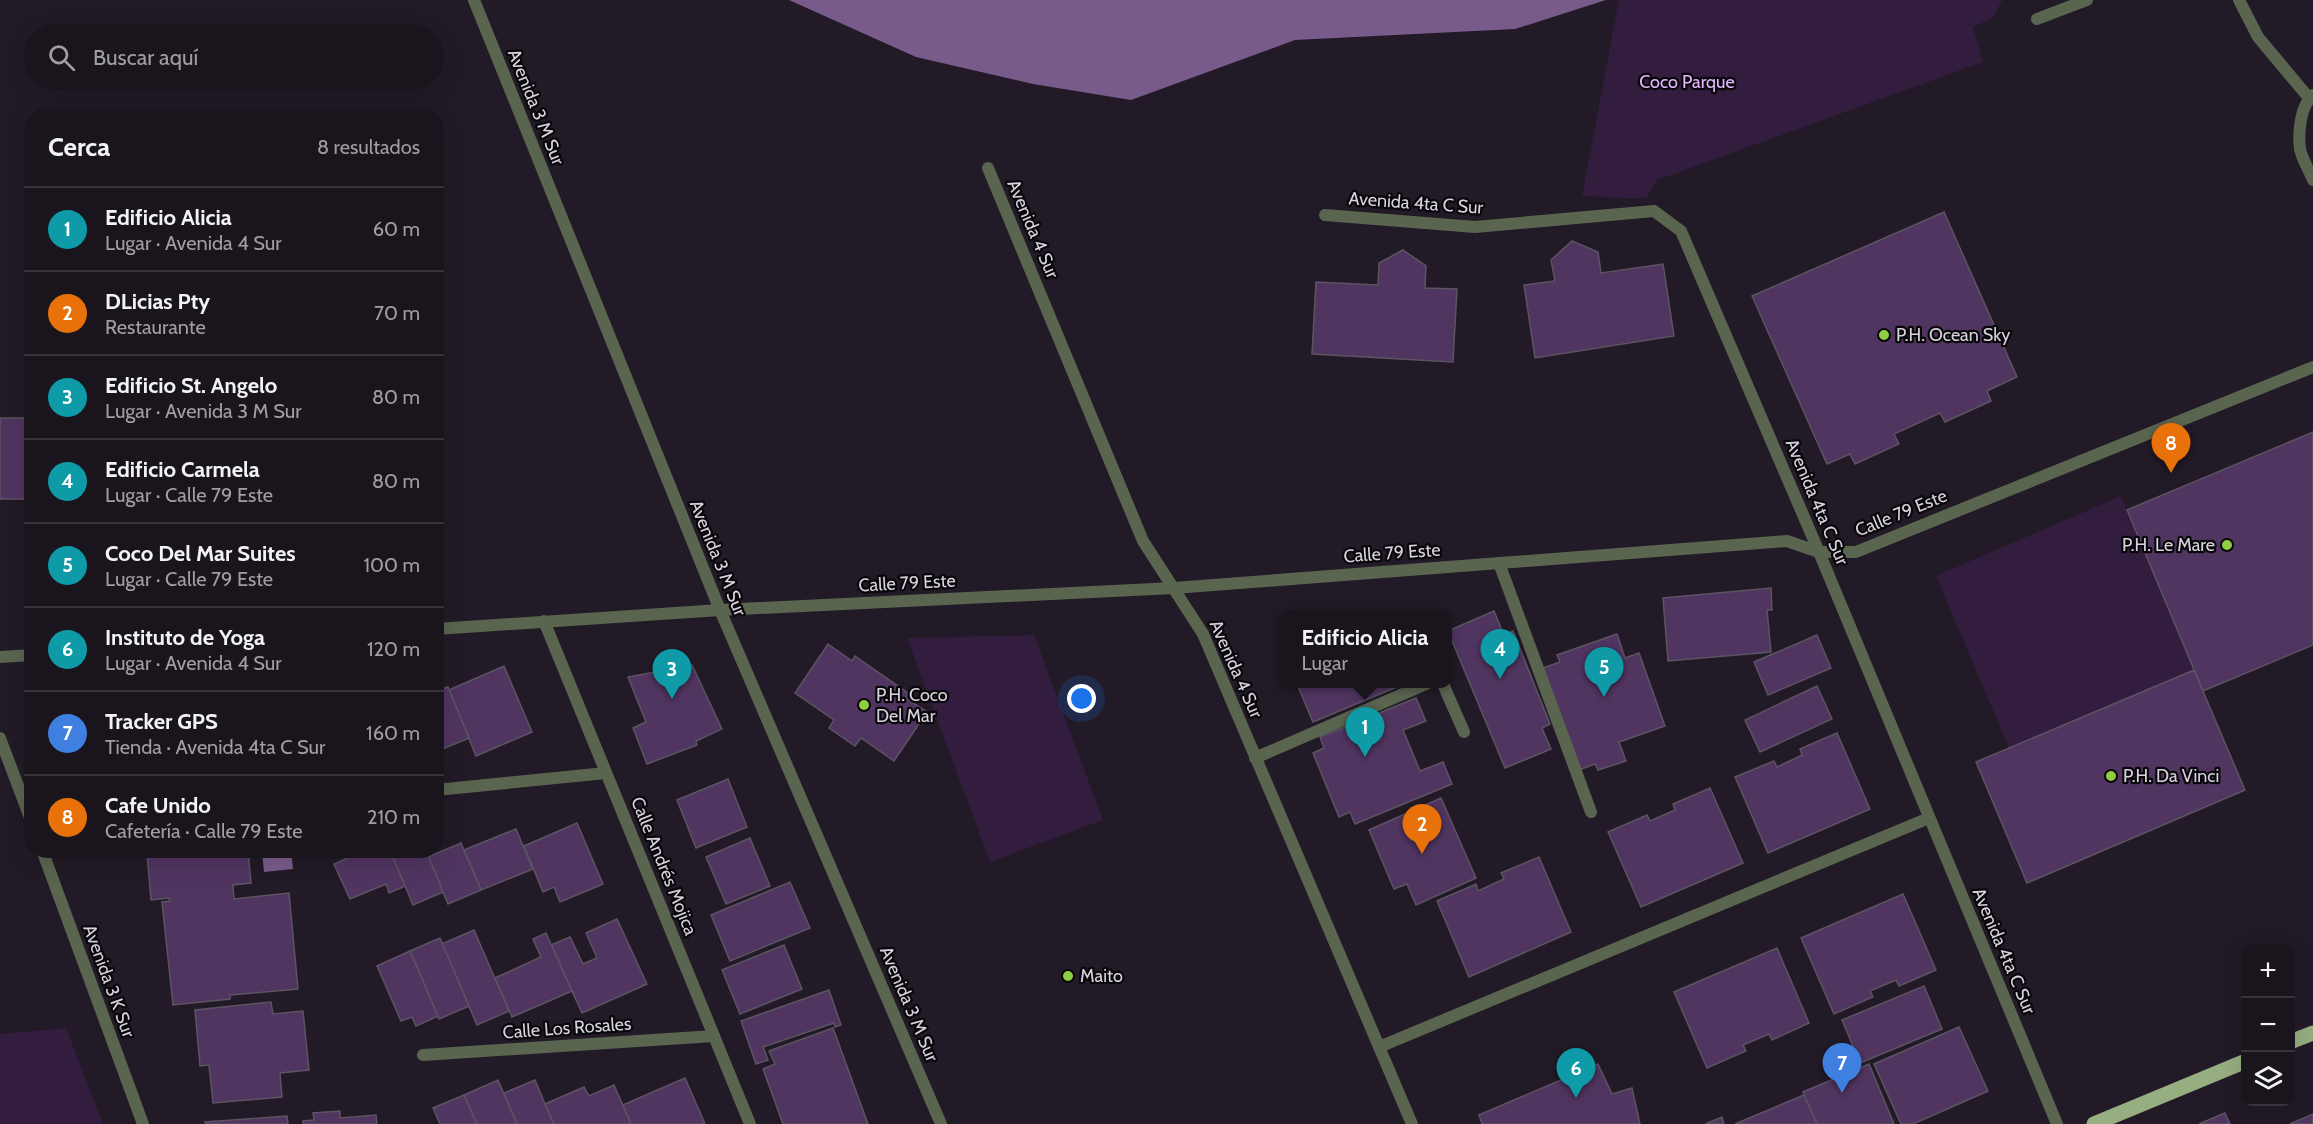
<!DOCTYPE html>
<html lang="es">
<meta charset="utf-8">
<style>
:root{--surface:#1a141c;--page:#272129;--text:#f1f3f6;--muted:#9f9ea3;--line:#38333b;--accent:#d93025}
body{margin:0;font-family:Cabin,sans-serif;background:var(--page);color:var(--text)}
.controls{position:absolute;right:18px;bottom:18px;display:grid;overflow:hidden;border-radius:12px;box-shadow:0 6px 24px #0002}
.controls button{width:54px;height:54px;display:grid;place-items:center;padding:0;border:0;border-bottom:2px solid var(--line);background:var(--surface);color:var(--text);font:30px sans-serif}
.you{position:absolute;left:1082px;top:699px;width:21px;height:21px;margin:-15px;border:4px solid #fff;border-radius:50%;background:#1a73e8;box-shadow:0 0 0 9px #1a73e833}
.badge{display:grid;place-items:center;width:39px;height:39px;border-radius:50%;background:var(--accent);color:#fff;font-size:20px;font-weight:700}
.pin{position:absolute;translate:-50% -50px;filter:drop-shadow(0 2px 3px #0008)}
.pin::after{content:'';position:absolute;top:32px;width:21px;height:18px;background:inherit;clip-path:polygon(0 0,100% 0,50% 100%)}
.popup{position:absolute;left:1278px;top:610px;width:174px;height:78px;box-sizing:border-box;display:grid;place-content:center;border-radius:12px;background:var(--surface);filter:drop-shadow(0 2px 4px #0005);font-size:20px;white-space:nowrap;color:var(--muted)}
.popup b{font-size:22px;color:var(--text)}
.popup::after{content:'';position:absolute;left:50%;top:100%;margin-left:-12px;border:12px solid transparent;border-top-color:var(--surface)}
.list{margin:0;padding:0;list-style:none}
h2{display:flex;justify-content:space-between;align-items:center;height:78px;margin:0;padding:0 24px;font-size:26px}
h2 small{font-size:20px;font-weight:400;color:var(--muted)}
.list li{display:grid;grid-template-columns:39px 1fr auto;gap:18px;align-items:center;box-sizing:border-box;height:84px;padding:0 24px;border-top:2px solid var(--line)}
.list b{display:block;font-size:22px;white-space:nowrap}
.list p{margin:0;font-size:20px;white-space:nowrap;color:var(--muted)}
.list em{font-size:20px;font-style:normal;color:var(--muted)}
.icon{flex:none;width:33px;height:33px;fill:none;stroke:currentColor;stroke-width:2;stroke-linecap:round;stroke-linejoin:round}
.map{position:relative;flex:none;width:2313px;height:1124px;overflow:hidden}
.search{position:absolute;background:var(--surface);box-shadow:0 6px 24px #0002;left:24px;top:24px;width:420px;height:66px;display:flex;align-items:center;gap:15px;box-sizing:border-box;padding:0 21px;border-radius:33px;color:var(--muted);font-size:22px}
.panel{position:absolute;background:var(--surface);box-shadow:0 6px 24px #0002;left:24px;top:108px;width:420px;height:750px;border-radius:24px}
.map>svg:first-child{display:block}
.green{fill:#321d3e}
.water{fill:#795b8b}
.building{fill:#513561;stroke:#5c5462;stroke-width:1.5}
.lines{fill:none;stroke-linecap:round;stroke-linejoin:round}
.lane{stroke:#5a6550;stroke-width:12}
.street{stroke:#5a6550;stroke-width:12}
.primary{stroke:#97ae81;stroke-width:15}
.poi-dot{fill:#8fcd42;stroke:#09070b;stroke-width:2}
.labels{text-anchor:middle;stroke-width:4.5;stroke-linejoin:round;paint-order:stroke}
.park-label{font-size:18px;fill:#e2b5fe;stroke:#09070b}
.street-label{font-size:18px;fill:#d7d3db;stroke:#09070b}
.poi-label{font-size:18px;fill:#d7d3db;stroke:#09070b;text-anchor:start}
</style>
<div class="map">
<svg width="2313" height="1124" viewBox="0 0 2313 1124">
<rect width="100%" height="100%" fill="#221a26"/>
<g class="green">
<path d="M1619,0H2002L1994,17L1973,27L1983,62L1657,180L1646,199L1582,196Z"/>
<path d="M2121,496L2194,670L2009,748L1936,576Z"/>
<path d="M1034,635L1103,820L990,862L907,638Z"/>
<path d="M66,1028L103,1124H0V1034Z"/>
</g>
<g class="water">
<path d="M789,0H1606L1515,29L1295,40L1131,100L1033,84L916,57Z"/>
<path d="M262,851H291L293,869L264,872Z"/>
</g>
<g class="building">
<path d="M1944,212L2017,377L1987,391L1991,401L1945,422L1940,413L1894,434L1899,444L1855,464L1850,454L1827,464L1752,296Z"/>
<path d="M1572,241L1598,252L1601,273L1663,264L1674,336L1535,358L1524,285L1555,281L1551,260Z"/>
<path d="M1403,250L1426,266L1425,288L1457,289L1453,362L1312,354L1316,282L1378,285L1379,263Z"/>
<rect x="0" y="418" width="32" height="81"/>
<path d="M2313,432V645L2203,691L2127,510Z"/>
<path d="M1771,588L1772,610H1767L1771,652L1668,661L1663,598Z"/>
<path d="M1494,611L1504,635L1513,631L1550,724L1542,728L1551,749L1505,768L1448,631Z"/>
<path d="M1617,634L1625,658L1639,653L1665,726L1619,742L1626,761L1598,770L1595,764L1579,770L1543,668L1560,662L1557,655Z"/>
<path d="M1817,635L1831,668L1768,695L1754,662Z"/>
<path d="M828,644L852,661L855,656L908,693L906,698L927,712L894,761L861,738L855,746L829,728L834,720L795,693Z"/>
<path d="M692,665L722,729L696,741L697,745L647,764L633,728L646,722L628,677Z"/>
<path d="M504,666L532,732L476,756L449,690Z"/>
<path d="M2194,670L2245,790L2027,883L1976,762Z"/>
<path d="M1297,684H1404L1313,722Z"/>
<path d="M1817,686L1832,719L1760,752L1745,720Z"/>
<path d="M448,687L469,738L440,750L436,741V691Z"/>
<path d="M1416,698L1426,721L1403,730L1420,771L1443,762L1452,784L1355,824L1350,812L1339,817L1313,753L1324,748L1320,737Z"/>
<path d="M1837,733L1870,809L1768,853L1735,777L1774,761L1777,767L1802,755L1800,749Z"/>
<path d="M728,779L747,827L696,848L677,800Z"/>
<path d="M1710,788L1743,863L1641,907L1608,832L1647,815L1650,821L1675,810L1673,804Z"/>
<path d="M1441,798L1476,878L1416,905L1407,884L1394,889L1369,830Z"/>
<path d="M577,823L603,884L560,902L554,887L543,892L524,846Z"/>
<path d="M516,829L533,869L481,890L464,850Z"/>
<path d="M750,838L770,886L726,904L706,857Z"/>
<path d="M461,843L481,890L448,904L428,857Z"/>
<path d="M108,850H248L251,883L233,885L234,899L289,893L298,989L230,995V999L173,1005L162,902L170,901L169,898L151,900L147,853L109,857Z"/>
<path d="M365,850H390L405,886L389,893L386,884L350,899L334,864Z"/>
<path d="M408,850H426L443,892L413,905L393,857Z"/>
<path d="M1539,857L1571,932L1469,977L1437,901L1476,884L1478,891L1504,879L1501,873Z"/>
<path d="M790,882L810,928L730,961L711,915Z"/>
<path d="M1903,894L1936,970L1899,986L1896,980L1870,991L1873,997L1834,1014L1801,938Z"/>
<path d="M617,919L647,984L582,1013L551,945L570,937L583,964L597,958L586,933Z"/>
<path d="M474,930L509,1011L477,1025L442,944Z"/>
<path d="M546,933L572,991L512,1017L495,978L541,957L533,939Z"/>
<path d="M440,938L469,1006L439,1019L410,951Z"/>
<path d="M784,945L802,989L740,1014L722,970Z"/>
<path d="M1777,948L1809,1023L1772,1040L1769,1034L1743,1045L1746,1051L1707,1068L1674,992Z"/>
<path d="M410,951L438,1016L416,1026L412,1017L401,1021L377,966Z"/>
<path d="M1924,986L1942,1029L1860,1063L1842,1020Z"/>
<path d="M829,990L841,1025L835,1027L834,1023L763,1047L768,1060L756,1064L741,1021Z"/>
<path d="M271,1002L273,1014L303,1011L309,1070L280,1073L282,1097L213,1103L209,1065L200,1066L195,1010Z"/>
<path d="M1959,1027L1988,1091L1913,1124H1901L1874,1064Z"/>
<path d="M833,1028L868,1124H783L763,1069L775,1064L769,1051Z"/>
<path d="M1598,1064L1612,1094L1632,1088L1640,1124H1482L1479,1115Z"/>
<path d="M1869,1064L1894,1124H1817L1803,1092Z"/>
<path d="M685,1078L705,1124H631L623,1105Z"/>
<path d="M498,1080L517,1124H477L464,1095Z"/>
<path d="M535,1080L545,1104L554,1124H517L504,1093Z"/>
<path d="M614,1085L631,1124H554L545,1104L584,1087L589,1096Z"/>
<path d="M464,1095L477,1124H440L433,1108Z"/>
<path d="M1804,1095L1817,1124H1735Z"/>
<path d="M340,1111V1118L376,1115L377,1124H303V1121L314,1120L313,1113Z"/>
<path d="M2225,1113L2230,1124H2199Z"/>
<path d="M2313,1114V1124H2290Z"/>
<path d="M287,1116L288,1124H206L205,1122Z"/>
<path d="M1722,1117L1724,1124H1705Z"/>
</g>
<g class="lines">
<g class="lane">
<path d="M2239,0L2258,37L2309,98"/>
<path d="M2037,19L2087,0"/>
<path d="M1499,563L1591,812"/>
<path d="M1443,684L1464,732"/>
<path d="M1255,758L1426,684"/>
</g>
<g class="street">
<path d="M474,0L720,610L941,1124"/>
<path d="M2313,95C2300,106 2298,133 2300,149C2302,159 2309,170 2313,180"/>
<path d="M988,168L1143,541L1203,634L1412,1124"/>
<path d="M1325,215L1475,227L1654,211L1681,231L1819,552L2057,1124"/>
<path d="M544,621L750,1124"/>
<path d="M436,629L720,610L1174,588L1787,541L1819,552H1856L2313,367"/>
<path d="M0,657L32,655"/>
<path d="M0,738L32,823"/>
<path d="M436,790L606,773"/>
<path d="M42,850L143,1124"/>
<path d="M1379,1047L1929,818"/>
<path d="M423,1055L714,1036"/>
</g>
<g class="primary">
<path d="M2290,1042L2313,1033"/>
<path d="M2094,1124L2246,1061"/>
</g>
</g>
<g class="poi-dot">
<circle cx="1884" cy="335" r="6"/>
<circle cx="2227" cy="545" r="6"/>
<circle cx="864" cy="705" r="6"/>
<circle cx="2111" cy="776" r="6"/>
<circle cx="1068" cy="976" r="6"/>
</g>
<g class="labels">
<g class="park-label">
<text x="1687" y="88">Coco Parque</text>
</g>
<g class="street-label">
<text transform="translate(536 107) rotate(68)" y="6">Avenida 3 M Sur</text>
<text transform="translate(1416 203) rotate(4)" y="6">Avenida 4ta C Sur</text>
<text transform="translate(1033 229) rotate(67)" y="6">Avenida 4 Sur</text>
<text transform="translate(1817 502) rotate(67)" y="6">Avenida 4ta C Sur</text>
<text transform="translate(1901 513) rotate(-22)" y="6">Calle 79 Este</text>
<text transform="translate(1392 553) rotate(-4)" y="6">Calle 79 Este</text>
<text transform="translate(718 558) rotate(68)" y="6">Avenida 3 M Sur</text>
<text transform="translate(907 583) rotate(-3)" y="6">Calle 79 Este</text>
<text transform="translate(1236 669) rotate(66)" y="6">Avenida 4 Sur</text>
<text transform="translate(664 866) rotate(68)" y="6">Calle Andrés Mojica</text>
<text transform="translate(2004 951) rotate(67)" y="6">Avenida 4ta C Sur</text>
<text transform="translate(109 981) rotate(70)" y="6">Avenida 3 K Sur</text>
<text transform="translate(909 1004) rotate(67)" y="6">Avenida 3 M Sur</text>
<text transform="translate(567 1028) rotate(-4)" y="6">Calle Los Rosales</text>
</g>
<g class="poi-label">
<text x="1896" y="341">P.H. Ocean Sky</text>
<text x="2215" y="551" text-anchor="end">P.H. Le Mare</text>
<text x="876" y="701">P.H. Coco<tspan x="876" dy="21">Del Mar</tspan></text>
<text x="2123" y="782">P.H. Da Vinci</text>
<text x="1080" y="982">Maito</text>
</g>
</g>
</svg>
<div class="controls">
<button>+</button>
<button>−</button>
<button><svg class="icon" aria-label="layers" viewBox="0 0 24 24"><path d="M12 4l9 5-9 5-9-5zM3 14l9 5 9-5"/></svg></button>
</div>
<div class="you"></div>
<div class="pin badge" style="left:1365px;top:757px;background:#0f9aa8">1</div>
<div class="popup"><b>Edificio Alicia</b>Lugar</div>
<div class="pin badge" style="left:1422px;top:854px;background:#e8710a">2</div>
<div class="pin badge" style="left:672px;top:699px;background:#0f9aa8">3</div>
<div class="pin badge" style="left:1500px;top:679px;background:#0f9aa8">4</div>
<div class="pin badge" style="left:1604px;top:697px;background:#0f9aa8">5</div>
<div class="pin badge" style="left:1576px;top:1098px;background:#0f9aa8">6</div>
<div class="pin badge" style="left:1842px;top:1093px;background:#3f7fe0">7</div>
<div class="pin badge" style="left:2171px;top:473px;background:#e8710a">8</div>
<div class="search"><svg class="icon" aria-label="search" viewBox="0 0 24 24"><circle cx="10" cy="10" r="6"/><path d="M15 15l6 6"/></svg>Buscar aquí</div>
<section class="panel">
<h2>Cerca<small>8 resultados</small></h2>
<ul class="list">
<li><span class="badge" style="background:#0f9aa8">1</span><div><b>Edificio Alicia</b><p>Lugar · Avenida 4 Sur</p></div><em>60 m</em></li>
<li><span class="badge" style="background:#e8710a">2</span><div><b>DLicias Pty</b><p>Restaurante</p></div><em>70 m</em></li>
<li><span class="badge" style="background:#0f9aa8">3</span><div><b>Edificio St. Angelo</b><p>Lugar · Avenida 3 M Sur</p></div><em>80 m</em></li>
<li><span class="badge" style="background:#0f9aa8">4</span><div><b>Edificio Carmela</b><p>Lugar · Calle 79 Este</p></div><em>80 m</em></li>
<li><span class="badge" style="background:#0f9aa8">5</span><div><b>Coco Del Mar Suites</b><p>Lugar · Calle 79 Este</p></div><em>100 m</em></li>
<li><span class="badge" style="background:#0f9aa8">6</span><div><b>Instituto de Yoga</b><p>Lugar · Avenida 4 Sur</p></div><em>120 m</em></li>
<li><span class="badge" style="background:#3f7fe0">7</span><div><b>Tracker GPS</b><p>Tienda · Avenida 4ta C Sur</p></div><em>160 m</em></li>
<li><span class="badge" style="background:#e8710a">8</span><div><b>Cafe Unido</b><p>Cafetería · Calle 79 Este</p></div><em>210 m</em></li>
</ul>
</section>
</div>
